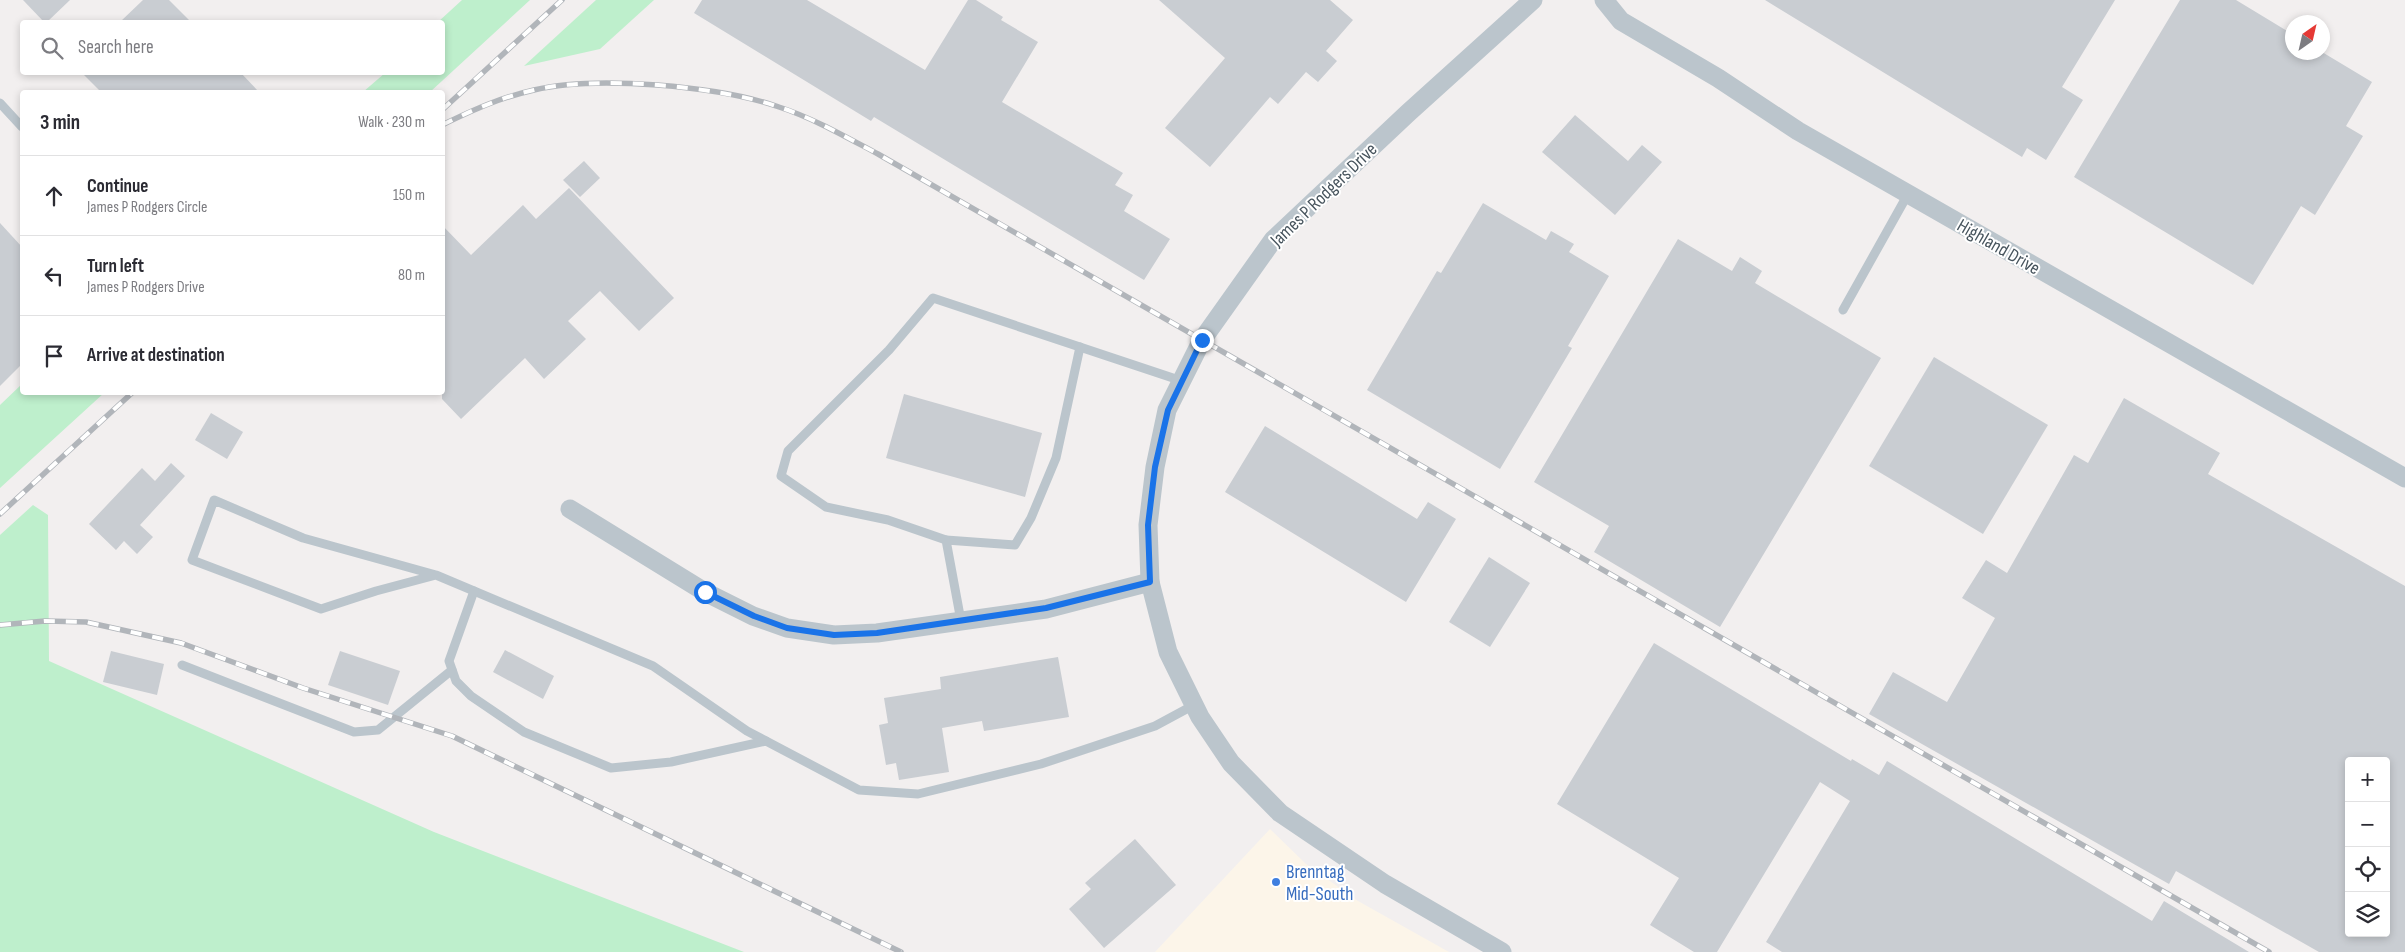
<!DOCTYPE html>
<meta charset="utf-8">
<style>
:root{--surface:#fff;--page:#f2f2f3;--text:#2b2b33;--muted:#7c7c81;--line:#e1e1e2}
body{margin:0;font-family:"Sofia Sans Condensed",sans-serif;background:var(--page);color:var(--text)}
.controls{position:absolute;right:15px;bottom:15px;display:grid;overflow:hidden;border-radius:5px;box-shadow:0 2px 8px #0003}
.controls button{width:45px;height:45px;display:grid;place-items:center;padding:0;border:0;border-bottom:1px solid var(--line);background:var(--surface);color:var(--text);font:25px sans-serif}
.compass{position:absolute;left:2285px;top:15px;width:45px;height:45px;border-radius:50%;background:var(--surface);box-shadow:0 2px 8px #0003;rotate:34deg}
.stop{position:absolute;width:15px;height:15px;margin:-11px;border:4px solid #1a73e8;border-radius:50%;background:#fff}
.stop.end{background:#1a73e8;border-color:#fff;box-shadow:0 1px 5px #0008}
.list{margin:0;padding:0;list-style:none}
h2{display:flex;justify-content:space-between;align-items:center;height:65px;margin:0;padding:0 20px;font-size:21px}
h2 small{font-size:16px;font-weight:400;color:var(--muted)}
.list li{display:grid;grid-template-columns:32px 1fr auto;gap:15px;align-items:center;box-sizing:border-box;height:80px;padding:0 20px;border-top:1px solid var(--line)}
.list b{display:block;font-size:19px;white-space:nowrap}
.list p{margin:0;font-size:16px;white-space:nowrap;color:var(--muted)}
.list em{font-size:16px;font-style:normal;color:var(--muted)}
.icon{flex:none;width:28px;height:28px;fill:none;stroke:currentColor;stroke-width:2;stroke-linecap:round;stroke-linejoin:round}
.map{position:relative;flex:none;width:2405px;height:952px;overflow:hidden}
.search{position:absolute;background:var(--surface);box-shadow:0 2px 8px #0003;left:20px;top:20px;width:425px;height:55px;display:flex;align-items:center;gap:12px;box-sizing:border-box;padding:0 18px;border-radius:5px;color:var(--muted);font-size:19px}
.panel{position:absolute;background:var(--surface);box-shadow:0 2px 8px #0003;left:20px;top:90px;width:425px;height:305px;border-radius:5px}
.map>svg:first-child{display:block}
.commercial{fill:#fcf5e9}
.green{fill:#beefcc}
.building{fill:#c9cdd2;fill-rule:evenodd}
.lines{fill:none;stroke-linecap:round;stroke-linejoin:round}
.service{stroke:#bbc5cc;stroke-width:9}
.minor{stroke:#bbc5cc;stroke-width:19}
.rail-casing{stroke:#b1b5ba;stroke-width:5.5}
.rail{stroke:#fff;stroke-width:4;stroke-dasharray:11;stroke-linecap:butt}
.route{stroke:#1a73e8;stroke-width:6}
.shop-dot{fill:#3f7fe0;stroke:#fff;stroke-width:2}
.labels{text-anchor:middle;stroke-width:4;stroke-linejoin:round;paint-order:stroke}
.street-label{font-size:19px;fill:#47545d;stroke:#fff}
.shop-label{font-size:19px;fill:#366cbe;stroke:#fff;text-anchor:start}
</style>
<div class="map">
<svg width="2405" height="952" viewBox="0 0 2405 952">
<rect width="100%" height="100%" fill="#f2efef"/>
<path class="commercial" d="M1270,829L1306,864L1358,901L1449,952H1155Z"/>
<g class="green">
<path d="M462,0H530L430,92H363L385,73L442,72V22H438Z"/>
<path d="M596,0H654L600,49L524,66Z"/>
<path d="M22,384V392L104,393L0,488V405Z"/>
<path d="M33,505L48,515L49,661L434,832L744,952H0V535Z"/>
</g>
<g class="building">
<path d="M23,0H70L47,22H44Z"/>
<path d="M143,0H169L191,22H120Z"/>
<path d="M702,0H807L925,70L968,0H976L1003,17L1001,20L1038,42L1002,102L1123,173L1115,185L1133,195L1124,211L1170,239L1144,280L874,117L871,121L694,13Z"/>
<path d="M1159,0H1330L1353,20L1326,51L1337,61L1318,82L1306,72L1278,104L1270,97L1210,167L1165,128L1225,58Z"/>
<path d="M1765,0H2115L2062,87L2083,100L2046,160L2027,148L2022,157Z"/>
<path d="M2180,0H2236L2292,34V52H2322L2372,82L2346,126L2363,136L2315,215L2301,206L2253,285L2074,177Z"/>
<path d="M81,72H240L259,92H101Z"/>
<path d="M1575,115L1628,161L1642,145L1662,162L1615,215L1542,152Z"/>
<path d="M584,161L600,178L580,197L563,180Z"/>
<path d="M569,188L674,298L639,331L600,291L568,321L586,339L544,379L525,358L461,419L442,399V225L471,255L523,205L536,219Z"/>
<path d="M1483,203L1546,240L1551,231L1574,244L1569,252L1609,276L1568,346L1572,348L1500,469L1367,390L1437,271L1441,273Z"/>
<path d="M0,223L22,247V364L0,386Z"/>
<path d="M1678,239L1732,271L1740,257L1762,271L1755,283L1881,358L1720,627L1594,552L1609,526L1534,482Z"/>
<path d="M1934,357L2048,425L1983,534L1869,466Z"/>
<path d="M904,394L1042,433L1025,497L886,458Z"/>
<path d="M2124,398L2220,453L2208,474L2405,586V952H2319L2176,871L2169,884L1869,714L1893,672L1947,702L1995,618L1962,598L1986,560L2007,573L2074,455L2088,463ZM2349,761H2386V933H2349Z"/>
<path d="M211,413L243,432L227,459L195,440Z"/>
<path d="M1265,426L1417,519L1428,502L1456,519L1406,602L1225,492Z"/>
<path d="M171,463L185,476L140,525L153,537L137,554L124,541L116,550L89,524L142,468L155,481Z"/>
<path d="M1489,557L1530,583L1490,647L1449,622Z"/>
<path d="M1654,643L1851,761L1852,759L1879,775L1887,761L2152,921L2164,901L2249,952H1782L1766,942L1850,801L1820,782L1717,952H1694L1650,925L1679,878L1557,804Z"/>
<path d="M505,650L554,676L543,699L493,672Z"/>
<path d="M111,651L164,664L157,695L103,682Z"/>
<path d="M340,651L400,671L388,705L328,685Z"/>
<path d="M1058,657L1069,717L984,731L982,721L942,728L949,772L899,780L896,763L886,765L879,725L888,723L884,698L941,689L940,677Z"/>
<path d="M1135,839L1176,885L1104,948L1069,909L1091,889L1085,883Z"/>
</g>
<g class="lines">
<g class="service">
<path d="M0,103L22,127"/>
<path d="M1843,310L1908,194"/>
<path d="M946,540L1015,545L1031,518L1056,458L1080,347"/>
<path d="M436,575L376,591L321,609L192,560L214,500L303,538L436,575L653,666L747,731L859,790L918,794L1041,764L1155,726L1194,705"/>
<path d="M474,591L449,661L456,681L471,696L524,732L611,768L671,762L766,741"/>
<path d="M961,621L946,540L888,520L826,507L781,476L788,451L889,350L933,298L1182,381"/>
<path d="M182,665L354,732L378,730L452,670"/>
</g>
<g class="minor">
<path d="M1604,0L1621,21L1718,78L1798,131L2405,478"/>
<path d="M570,509L705,592L753,616L787,628L834,635L877,633L1046,609L1150,582"/>
<path d="M1502,952L1385,884L1280,813L1231,763L1200,717L1168,652L1150,582L1148,525L1155,467L1167,410L1202,340L1273,240L1408,113L1533,0"/>
</g>
<g class="rail-casing">
<g id="rail">
<path d="M442,110L562,0"/>
<path d="M442,125C475,109 499,98 534,90C596,75 719,86 779,107C813,118 846,137 878,154L2269,952"/>
<path d="M0,514L133,392"/>
<path d="M0,625L45,621L86,622L181,643L303,688L452,736L901,952"/>
</g>
</g>
<use href="#rail" class="rail"/>
</g>
<g class="lines">
<path class="route" d="M705,592L754,616L787,628L834,635L877,633L1046,608L1150,582L1148,525L1155,467L1168,410L1202,340"/>
</g>
<circle class="shop-dot" cx="1276" cy="882" r="5"/>
<g class="labels">
<g class="street-label">
<text transform="translate(1323 194) rotate(-44)" y="7">James P Rodgers Drive</text>
<text transform="translate(1999 246) rotate(30)" y="7">Highland Drive</text>
</g>
<g class="shop-label">
<text x="1286" y="878">Brenntag<tspan x="1286" dy="22">Mid-South</tspan></text>
</g>
</g>
</svg>
<div class="controls">
<button>+</button>
<button>−</button>
<button><svg class="icon" aria-label="locate" viewBox="0 0 24 24"><circle cx="12" cy="12" r="6"/><path d="M12 2v4M12 18v4M2 12h4M18 12h4"/></svg></button>
<button><svg class="icon" aria-label="layers" viewBox="0 0 24 24"><path d="M12 4l9 5-9 5-9-5zM3 14l9 5 9-5"/></svg></button>
</div>
<svg class="compass" viewBox="-18 -18 36 36"><path d="M0-13l5 13h-10z" fill="#e53935"/><path d="M0 13l5-13h-10z" fill="#7c7c81"/></svg>
<div class="stop" style="left:705px;top:592px"></div>
<div class="stop end" style="left:1202px;top:340px"></div>
<div class="search"><svg class="icon" aria-label="search" viewBox="0 0 24 24"><circle cx="10" cy="10" r="6"/><path d="M15 15l6 6"/></svg>Search here</div>
<section class="panel">
<h2>3 min<small>Walk · 230 m</small></h2>
<ul class="list">
<li><svg class="icon" aria-label="ahead" viewBox="0 0 24 24"><path d="M12 20V5M6 11l6-6 6 6"/></svg><div><b>Continue</b><p>James P Rodgers Circle</p></div><em>150 m</em></li>
<li><svg class="icon" aria-label="left" viewBox="0 0 24 24"><path d="M17 20v-9H6M10 6l-5 5 5 5"/></svg><div><b>Turn left</b><p>James P Rodgers Drive</p></div><em>80 m</em></li>
<li><svg class="icon" aria-label="arrive" viewBox="0 0 24 24"><path d="M6 21V4h12l-3 4 3 4H6"/></svg><div><b>Arrive at destination</b></div></li>
</ul>
</section>
</div>
